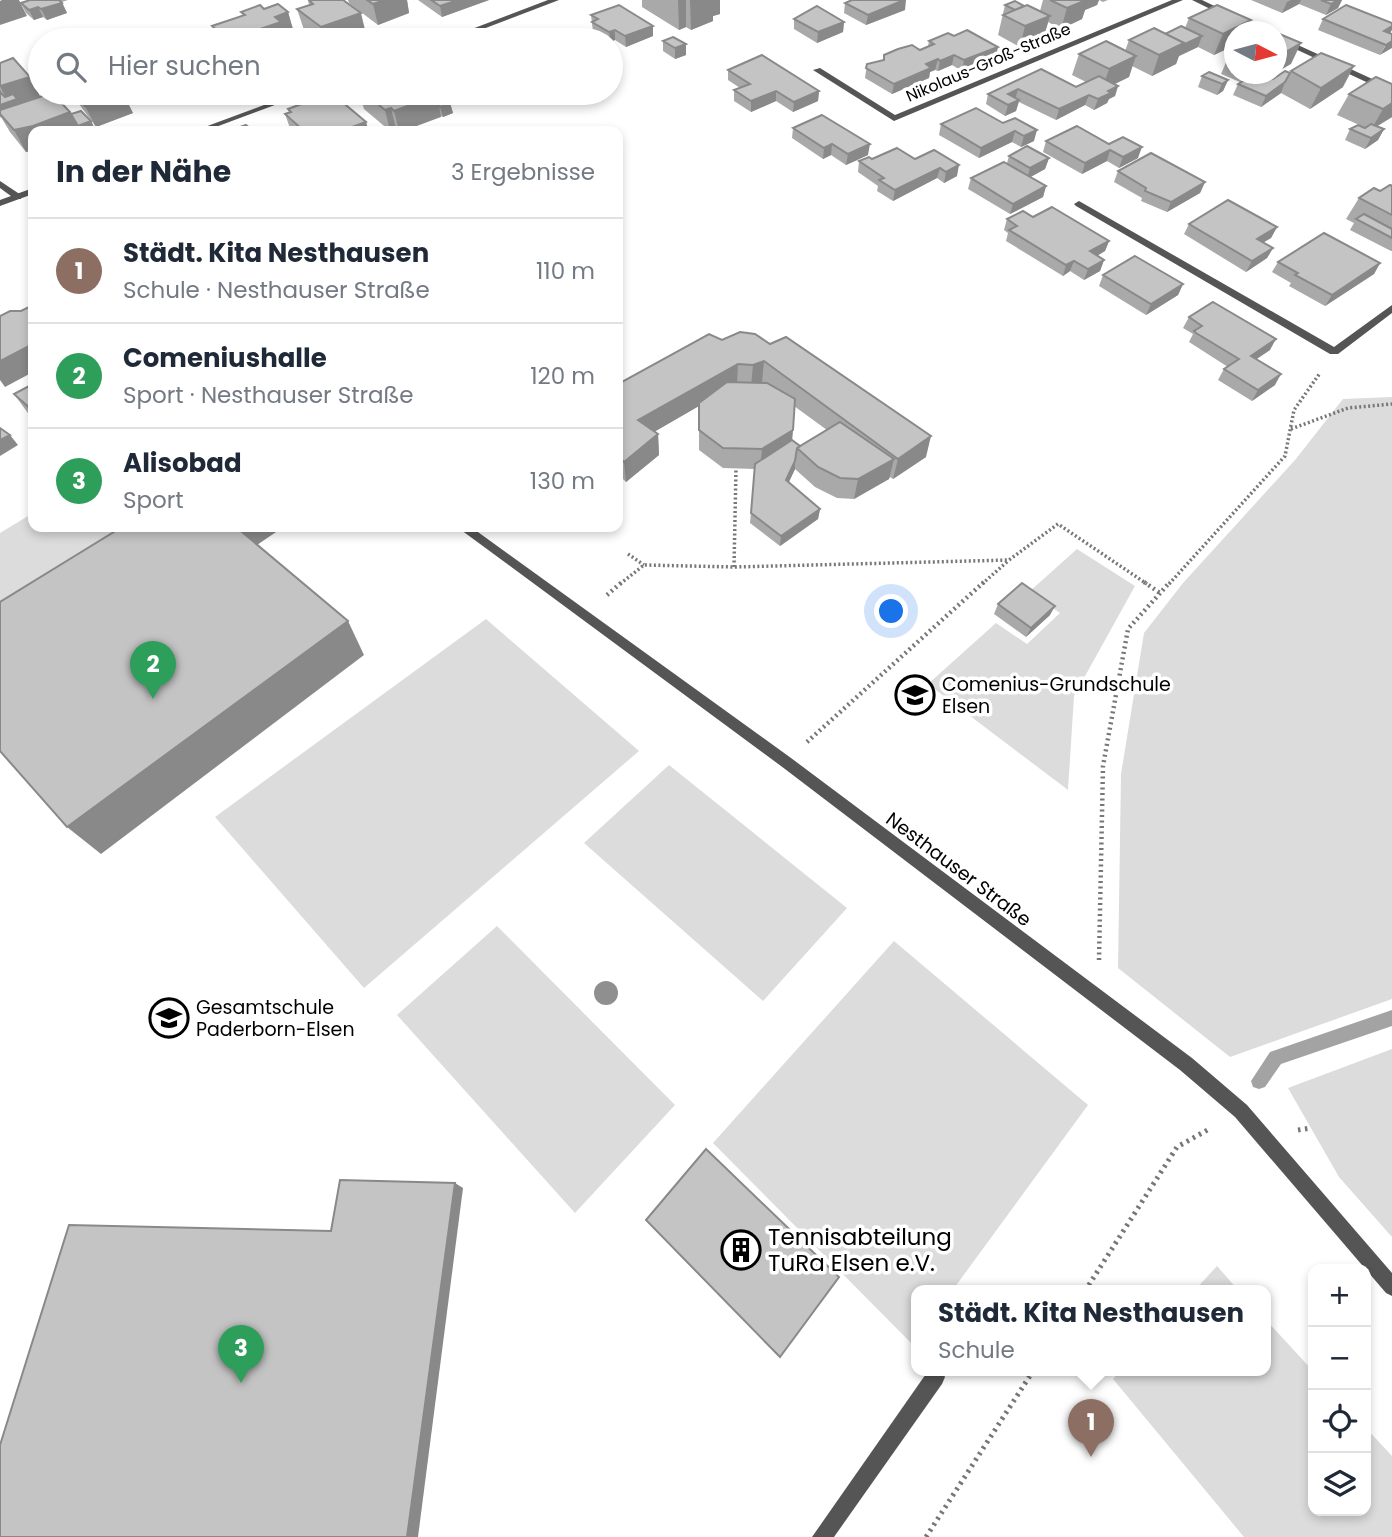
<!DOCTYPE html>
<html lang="de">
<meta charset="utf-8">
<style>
:root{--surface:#fff;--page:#f6f6f7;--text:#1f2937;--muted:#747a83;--line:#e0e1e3;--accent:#1a73e8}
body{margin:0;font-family:Poppins,sans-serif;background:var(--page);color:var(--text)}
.controls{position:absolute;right:21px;bottom:21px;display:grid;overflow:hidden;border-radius:14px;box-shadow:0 4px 10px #0003}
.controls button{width:63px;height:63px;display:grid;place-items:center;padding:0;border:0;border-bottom:2px solid var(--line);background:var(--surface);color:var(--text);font:35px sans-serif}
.compass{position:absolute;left:1224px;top:21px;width:63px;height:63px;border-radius:50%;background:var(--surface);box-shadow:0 4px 10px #0003;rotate:96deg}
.you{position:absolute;left:892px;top:612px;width:24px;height:24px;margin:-18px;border:5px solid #fff;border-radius:50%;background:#1a73e8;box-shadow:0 0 0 10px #1a73e833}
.badge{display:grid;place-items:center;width:46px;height:46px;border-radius:50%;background:var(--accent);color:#fff;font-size:23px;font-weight:700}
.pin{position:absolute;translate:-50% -58px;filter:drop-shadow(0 2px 4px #0008)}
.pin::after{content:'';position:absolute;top:37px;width:24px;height:21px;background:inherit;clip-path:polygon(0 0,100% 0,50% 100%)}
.popup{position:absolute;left:911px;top:1285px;width:360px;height:91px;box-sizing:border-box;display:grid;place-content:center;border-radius:14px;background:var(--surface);filter:drop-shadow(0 2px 5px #0005);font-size:23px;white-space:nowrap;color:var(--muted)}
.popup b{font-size:26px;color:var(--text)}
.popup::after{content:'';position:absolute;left:50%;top:100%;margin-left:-14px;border:14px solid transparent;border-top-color:var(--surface)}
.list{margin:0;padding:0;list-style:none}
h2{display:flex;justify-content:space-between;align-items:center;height:91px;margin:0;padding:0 28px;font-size:30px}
h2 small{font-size:23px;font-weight:400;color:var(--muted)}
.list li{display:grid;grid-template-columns:46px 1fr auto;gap:21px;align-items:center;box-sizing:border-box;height:105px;padding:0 28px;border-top:2px solid var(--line)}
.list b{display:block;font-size:26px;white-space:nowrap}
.list p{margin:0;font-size:23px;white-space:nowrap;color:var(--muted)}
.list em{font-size:23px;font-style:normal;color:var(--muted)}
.icon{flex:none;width:38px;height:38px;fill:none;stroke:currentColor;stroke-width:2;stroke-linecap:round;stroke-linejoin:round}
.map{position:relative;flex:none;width:1392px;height:1537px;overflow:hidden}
.search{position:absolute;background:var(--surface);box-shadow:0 4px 10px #0003;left:28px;top:28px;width:595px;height:77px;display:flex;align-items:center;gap:18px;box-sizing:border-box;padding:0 24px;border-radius:38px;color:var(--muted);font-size:26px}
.panel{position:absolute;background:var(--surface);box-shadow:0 4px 10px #0003;left:28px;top:126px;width:595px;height:406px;border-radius:14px}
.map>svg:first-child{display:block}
.green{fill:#dcdcdc}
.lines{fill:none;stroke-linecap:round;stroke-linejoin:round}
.stream{fill:#a3a3a3;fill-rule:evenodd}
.path-far2{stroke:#777;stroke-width:3.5;stroke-dasharray:2 2.5;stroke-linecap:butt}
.path-far1{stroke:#777;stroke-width:4.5;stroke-dasharray:2 3.5;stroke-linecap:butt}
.path{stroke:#777;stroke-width:5;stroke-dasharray:2.5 4.5;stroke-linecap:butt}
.service{fill:#555;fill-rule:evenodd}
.minor{fill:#555;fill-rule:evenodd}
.tertiary{fill:#555;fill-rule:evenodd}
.tree{fill:#8f8f8f}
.wall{fill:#a9a9a9;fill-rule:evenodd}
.shaded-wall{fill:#898989}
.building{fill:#c4c4c4;stroke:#898989;stroke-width:2}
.labels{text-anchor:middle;stroke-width:7;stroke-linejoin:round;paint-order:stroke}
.far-street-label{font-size:16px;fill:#000;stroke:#fff}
.poi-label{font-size:19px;fill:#000;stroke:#fff;text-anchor:start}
.street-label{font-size:19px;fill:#000;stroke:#fff}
.near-poi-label{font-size:23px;fill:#000;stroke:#fff;text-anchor:start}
</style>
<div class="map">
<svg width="1392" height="1537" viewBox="0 0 1392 1537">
<rect width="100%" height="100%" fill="#fff"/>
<g class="green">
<path d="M1392,397V999L1230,1057L1118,968L1121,774L1144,633L1183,583L1295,460L1343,399Z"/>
<path d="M33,513V527H177L0,640V533Z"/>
<path d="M1077,549L1135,586L1074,696L1068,790L928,684L996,623L1027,644L1060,613L1029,592Z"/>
<path d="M486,619L639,751L364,988L215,817Z"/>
<path d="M669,765L847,908L763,1001L584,843Z"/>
<path d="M497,926L675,1105L575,1213L397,1015Z"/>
<path d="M894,941L1088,1105L952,1291H916V1340L913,1345L713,1143Z"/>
<path d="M1392,1049V1237L1339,1177L1288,1088Z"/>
<path d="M1217,1266L1239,1291H1194Z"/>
<path d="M1266,1320L1313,1371V1511H1366V1428L1392,1456V1537H1244L1113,1379L1120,1371H1266Z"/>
</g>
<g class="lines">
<path class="stream" d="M1392,1010V1026L1281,1064L1265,1087L1259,1089L1253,1087L1251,1081L1270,1052Z"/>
<g class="path-far2">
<path d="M1291,429L1348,408L1392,404"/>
<path d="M628,554L644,565"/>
<path d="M734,567L736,469"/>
<path d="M620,584L644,565L734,567L1009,560L1058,524L1147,584"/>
<path d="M982,584L1008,561"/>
<path d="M1169,584L1285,456L1294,410L1320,373"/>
</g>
<g class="path-far1">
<path d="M1144,582L1160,593"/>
<path d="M607,595L622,582"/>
<path d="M807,742L984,582"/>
<path d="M1099,960L1103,766L1128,629L1170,582"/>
</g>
<g class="path">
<path d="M1298,1130L1311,1128"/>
<path d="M1085,1291L1177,1147L1211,1128"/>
<path d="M926,1537L1033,1371"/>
</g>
<path class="service" d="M928,1371H942L945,1377L942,1384L834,1537H812Z"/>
<g class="minor">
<path d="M1172,0H1183L894,121L813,70L820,68L895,115Z"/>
<path d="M1192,0H1202L1268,32H1257Z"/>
<path d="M1276,35L1392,88V94L1276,40Z"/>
<path d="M0,181L21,195V199H15L0,188Z"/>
<path d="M1079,201L1334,347L1392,305V313L1338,354H1330L1076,206L1074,204Z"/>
<path d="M457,527H471L791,758L1192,1058L1247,1105L1392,1273V1296L1386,1293L1235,1117L1180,1070L781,766Z"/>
</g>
<g class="tertiary">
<path d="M548,0H559L454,40H443Z"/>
<path d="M296,93H307L205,131H194Z"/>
<path d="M33,188V194L0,206V200Z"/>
</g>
</g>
<circle class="tree" cx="606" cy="993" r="12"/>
<g class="wall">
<path d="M30,0H68L62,2L67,13L47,20L43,17L34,20L26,13L21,3Z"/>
<path d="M308,0L366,34L349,40H317L304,30L297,9L309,5Z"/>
<path d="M348,0H407L409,13L378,25L349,3Z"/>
<path d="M418,0H489L442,17Z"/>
<path d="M642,0H720V14L713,16V21L691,30L686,27L679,30L642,7Z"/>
<path d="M1043,0H1108L1103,2L1099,0L1097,5L1085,10L1082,19L1061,29L1048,22L1044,36L1020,47L998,35L1005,5L1024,6L1040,11Z"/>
<path d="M1251,0H1342L1338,8L1326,15L1299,4L1282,13Z"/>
<path d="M845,3L905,10L866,25L844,13Z"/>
<path d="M264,9L288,12L294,33L285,36L287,40H218L212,26L243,16L241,12Z"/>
<path d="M591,15L653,26V36L626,47L615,40H606L593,32Z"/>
<path d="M1189,18L1251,20L1246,32H1235V45L1214,55L1198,47L1179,56L1176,64L1152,76L1132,66L1129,77L1115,84L1118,86L1115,96L1109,99L1107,103L1094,110L1085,105L1056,120L1019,102L1016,111L1005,116L986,104L988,94L1041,69L1076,87L1086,82L1072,75L1079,54L1125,51L1129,40L1165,34L1185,28Z"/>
<path d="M794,19L844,22L843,32L817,43L794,29Z"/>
<path d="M1323,19L1390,33L1392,34L1380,55L1318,30Z"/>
<path d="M663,41L686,44V55L675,59L663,51Z"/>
<path d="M929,41L996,57L962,71L952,65L938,71L935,70L930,72L929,78L892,94L865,78L867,64L920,50L928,46Z"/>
<path d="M1235,50V74H1275L1269,77L1273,79L1290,73L1291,71L1343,87L1310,109L1281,93L1261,107L1233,95L1238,84L1253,75L1250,74L1240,82L1221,74L1230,53Z"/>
<path d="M0,63L30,77L40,97L71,114L91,121L96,131H33V150L26,152L10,132L1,117L0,118Z"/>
<path d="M728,70L819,91L818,101L793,112L776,101L751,112L734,101V90L740,88L728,80Z"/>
<path d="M1202,76L1228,80L1223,91L1217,95L1198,87Z"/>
<path d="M1392,84V117L1377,126L1384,129L1378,140L1365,149L1345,140L1350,129L1366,128L1337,115L1349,94Z"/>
<path d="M73,93H121L133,113L96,127L79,104Z"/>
<path d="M359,93H433L450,103L453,113L443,117L441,116L403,131H398L396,129L390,131L364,109Z"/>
<path d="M976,108L1034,141L1021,147L1012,142L979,158L939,135L941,124Z"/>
<path d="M288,109L369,131H291L285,114L289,112Z"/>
<path d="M793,128L868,155L846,165L831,155L823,159L792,138Z"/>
<path d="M1046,141L1109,144L1138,158L1119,168L1107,161L1082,174L1043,152Z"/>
<path d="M934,150L957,176L944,183L937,178L893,201L877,191L878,186L858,172L859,161L872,159H915Z"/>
<path d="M1009,156L1049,158L1045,169L1030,177L1046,186L1043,197L1010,214L968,189L971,178L1007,163Z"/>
<path d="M1118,171L1205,182L1200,193L1167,212L1141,201L1142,198L1114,182Z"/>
<path d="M1392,184V251H1391L1350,230L1354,223L1346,219L1359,198L1380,191Z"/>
<path d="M1033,217L1109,241L1105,251L1097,256L1104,260L1100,271L1084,280L1070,271L1063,276L1006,241L1008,233L1004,230L1007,219Z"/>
<path d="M1189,224L1277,227L1271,238L1263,242L1273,248L1267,258L1246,272L1184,234Z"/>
<path d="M1278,262L1380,263L1374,274L1325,306L1289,286L1291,283L1272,272Z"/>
<path d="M1103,275L1183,284L1178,295L1146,315L1099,286Z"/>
<path d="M1189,317L1270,350L1256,359L1275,385L1252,401L1218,380L1224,369L1228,367L1189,342L1193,334L1183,328Z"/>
<path d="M740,332L926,457L893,479L890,477L889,479L854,499L837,498L815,487L795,469L789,482L820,509L818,519L780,546L750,523L755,469L723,468L699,450V406L654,432L658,434L659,455L626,482L618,474V384ZM794,406L827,430L800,446L792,441Z"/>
<path d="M33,384V420L14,394Z"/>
<path d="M998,604L1050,615L1026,637L994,614Z"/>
<path d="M646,1220L780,1357L778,1356Z"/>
</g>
<g class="shaded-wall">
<path d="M2,0H19L27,16L0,25V1Z"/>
<path d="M385,0H407L409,13L378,25L373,4Z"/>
<path d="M458,0H489L442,17L440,6Z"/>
<path d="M678,0H686V27L679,30Z"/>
<path d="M690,0H720V14L713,16V21L691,30Z"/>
<path d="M904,0H906L905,10L866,25L868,15Z"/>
<path d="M1086,0H1099L1097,5L1085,10L1082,19L1061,29L1067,8Z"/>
<path d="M1291,0H1301L1299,4L1282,13L1287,2Z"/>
<path d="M1338,0H1342L1338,8L1326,15L1331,4Z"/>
<path d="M62,3L67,13L47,20L41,9Z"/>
<path d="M38,7L43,17L34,20L29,10Z"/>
<path d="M288,12L294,33L285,36L287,40H228L275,17Z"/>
<path d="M361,13L366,34L349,40H325L321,27Z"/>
<path d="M1050,16L1044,36L1020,47L1025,26Z"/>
<path d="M1251,20L1246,32H1235V45L1214,55L1223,34Z"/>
<path d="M844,22L843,32L817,43L818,32Z"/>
<path d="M653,26V36L626,47L625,36Z"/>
<path d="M1392,26V30L1389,35L1384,31Z"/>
<path d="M615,30V40L611,42L609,32Z"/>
<path d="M1202,36L1198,47L1179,56L1176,64L1152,76L1159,55Z"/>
<path d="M1392,41V48L1380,55L1386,45Z"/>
<path d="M1301,43L1291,64L1277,72V57Z"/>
<path d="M686,44V55L675,59V48Z"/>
<path d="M998,47L996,57L962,71L964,60Z"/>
<path d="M954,55L952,65L938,71L940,61Z"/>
<path d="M1136,56L1129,77L1102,90L1109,69Z"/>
<path d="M938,59L935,70L930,72L929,78L892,94L894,84L926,64Z"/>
<path d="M1354,66L1343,87L1310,109L1321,88Z"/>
<path d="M1244,74H1251L1250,76L1240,82Z"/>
<path d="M1267,74H1275L1264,80Z"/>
<path d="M30,77L41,98L0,114V90L7,103L8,102L0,86Z"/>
<path d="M1228,80L1223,91L1217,95L1222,84Z"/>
<path d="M1285,82L1281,93L1261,107L1266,96Z"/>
<path d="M1118,86L1115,96L1109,99L1107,103L1094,110L1098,99L1108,91Z"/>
<path d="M1018,89L1015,100L1005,104L1008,94Z"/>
<path d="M776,91V101L751,112V101Z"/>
<path d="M819,91L818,101L793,112L794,102Z"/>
<path d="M121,93H123L133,113L96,127L85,106Z"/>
<path d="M139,93H160L142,99Z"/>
<path d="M437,95L441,117L403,131H399L394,111Z"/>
<path d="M1089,95L1085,105L1056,120L1059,109Z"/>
<path d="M1019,100L1016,111L1005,116L1008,105Z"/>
<path d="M450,103L453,113L443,117L440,107Z"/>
<path d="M1392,103V117L1371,130L1383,109Z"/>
<path d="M391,108L396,129L390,131L385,110Z"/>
<path d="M70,112L80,131H33V150L26,152L14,130Z"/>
<path d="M91,121L96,131H81L78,126Z"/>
<path d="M366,122L369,131H341Z"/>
<path d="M1384,129L1378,140L1365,149L1371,138Z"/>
<path d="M1037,130L1034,141L1021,147L1024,136Z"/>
<path d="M1015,131L1012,142L979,158L981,148Z"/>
<path d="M832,144L831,155L823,159L824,148Z"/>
<path d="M870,144L868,155L846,165L848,154Z"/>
<path d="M1142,147L1138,158L1119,168L1123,157Z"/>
<path d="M1110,150L1107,161L1082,174L1085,163Z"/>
<path d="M1049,158L1045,169L1027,179L1030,168Z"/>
<path d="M959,165L957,176L944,183L946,172Z"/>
<path d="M940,168L937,178L893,201L895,190Z"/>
<path d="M1205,182L1200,193L1167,212L1171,202Z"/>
<path d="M1046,186L1043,197L1010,214L1013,204Z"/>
<path d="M1277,227L1271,238L1251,250L1257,239Z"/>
<path d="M1109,241L1105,251L1086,262L1090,251Z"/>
<path d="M1273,248L1267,258L1246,272L1252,261Z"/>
<path d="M1104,260L1100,271L1084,280L1088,269Z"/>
<path d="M1074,261L1070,271L1063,276L1066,265Z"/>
<path d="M1380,263L1374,274L1325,306L1332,295Z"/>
<path d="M1183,284L1178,295L1146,315L1151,304Z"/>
<path d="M1276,339L1270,350L1245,367L1251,356Z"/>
<path d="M33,344V372L5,387L0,380V361Z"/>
<path d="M764,361L762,382L751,386L753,365Z"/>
<path d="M738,364L737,384L640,440L638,420Z"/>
<path d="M1281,374L1275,385L1252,401L1258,390Z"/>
<path d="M793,430L791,451L760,470L762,449Z"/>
<path d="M658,434L659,455L626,482L624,462Z"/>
<path d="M10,435L18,445L0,456V440Z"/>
<path d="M931,436L926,457L893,479L898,459Z"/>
<path d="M894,459L889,479L854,499L858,479Z"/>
<path d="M795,461V469L785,490L786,480Z"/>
<path d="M820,509L818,519L780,546L781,536Z"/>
<path d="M230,527H282V528L245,553Z"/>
<path d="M1055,606L1050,615L1026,637L1031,628Z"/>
<path d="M348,621L364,655L101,854L67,827Z"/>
<path d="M455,1183L463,1188L418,1537H407Z"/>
</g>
<g class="building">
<path d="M30,0H59L62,3L41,9L38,7L29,10L21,3Z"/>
<path d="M309,0H343L361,13L321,27L297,9L313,4Z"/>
<path d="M367,0H385L373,4Z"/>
<path d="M431,0H458L440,6Z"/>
<path d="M852,0H904L868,15L845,3Z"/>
<path d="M1050,0H1086L1067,8Z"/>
<path d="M1321,0H1338L1331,4Z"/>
<path d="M1015,1L1024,6L1015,10L1005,5Z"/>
<path d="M278,4L288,12L275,17L281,22L228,40L212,26L245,15L241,12L260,5L264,9Z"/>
<path d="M619,5L653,26L625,36L615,30L609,32L592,22L598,19L591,15Z"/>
<path d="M1027,5L1050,16L1025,26L1003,15Z"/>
<path d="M1217,5L1251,20L1223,34L1189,18Z"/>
<path d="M1346,5L1392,23V26L1384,31L1392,34V41L1386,45L1323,19Z"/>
<path d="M817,6L844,22L818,32L794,19Z"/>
<path d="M1181,26L1202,36L1183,45L1184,43L1165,34Z"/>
<path d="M1154,28L1184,43L1159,55L1129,40Z"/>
<path d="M528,30L543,40H500Z"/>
<path d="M967,30L998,47L964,60L954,55L940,61L938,59L926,64L931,68L894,84L866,68L867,64L884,60V55L898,49L912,45L920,50L934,44L929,41L948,33L954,36Z"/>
<path d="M1277,33L1301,43L1277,57Z"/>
<path d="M164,37L167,40H153Z"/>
<path d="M673,37L686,44L675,48L663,41Z"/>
<path d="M1106,41L1136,56L1109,69L1079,54Z"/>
<path d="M1321,53L1354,66L1321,88L1291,71Z"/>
<path d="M762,55L819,91L794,102L776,91L751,101L734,90L750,84L728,70Z"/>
<path d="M13,58L30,77L0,86V63Z"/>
<path d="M1041,69L1076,87L1099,76L1118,86L1108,91L1111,93L1098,99L1089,95L1059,109L1018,89L1008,94L1019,100L1008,105L988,94Z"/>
<path d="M1285,71L1290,73L1285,82L1266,96L1238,84L1255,74H1260L1273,79Z"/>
<path d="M1209,72L1228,80L1222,84L1202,76Z"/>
<path d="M1376,77L1392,84V103L1383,109L1349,94Z"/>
<path d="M0,92L5,97L13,94L17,99L0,105Z"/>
<path d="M52,93L70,112L33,126L14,130L0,114V110Z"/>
<path d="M75,93H121L85,106Z"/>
<path d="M364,93H433L437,95L394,111L391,108L385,110Z"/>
<path d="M437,93H438L450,103L440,107L439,105L437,95L434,94Z"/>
<path d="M326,95L329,98L335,96L366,122L341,131H304L285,114L291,112L288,109Z"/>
<path d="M976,108L1003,123L1015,118L1037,130L1024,136L1015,131L981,148L941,124Z"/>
<path d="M81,111L91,121L78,126L71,114Z"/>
<path d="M822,115L870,144L848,154L832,144L824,148L793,128Z"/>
<path d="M1371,124L1384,129L1371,138L1350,129L1358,125L1365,128Z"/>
<path d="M246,125L253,131H229Z"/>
<path d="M1077,126L1109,144L1123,137L1142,147L1123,157L1110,150L1085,163L1046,141Z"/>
<path d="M1027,146L1049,158L1030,168L1009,156Z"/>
<path d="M897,148L915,159L934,150L959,165L946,172L940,168L895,190L879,180L884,178L859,161L869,157L872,159Z"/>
<path d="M1151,153L1205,182L1171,202L1145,191L1146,188L1118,171Z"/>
<path d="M1004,162L1046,186L1013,204L971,178Z"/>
<path d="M1390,185L1392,186V215L1359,198L1374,188L1380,191Z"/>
<path d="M1228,200L1277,227L1257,239L1273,248L1252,261L1189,224Z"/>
<path d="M1052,207L1109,241L1090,251L1104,260L1088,269L1074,261L1066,265L1009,230L1017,226L1007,219L1023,211L1033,217Z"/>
<path d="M1364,214L1392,229V238L1356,219Z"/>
<path d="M1324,233L1380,263L1332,295L1295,275L1298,273L1278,262Z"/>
<path d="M1135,256L1183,284L1151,304L1103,275Z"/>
<path d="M1213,302L1276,339L1251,356L1281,374L1258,390L1224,369L1239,359L1196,333L1194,331L1202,326L1189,317Z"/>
<path d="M33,305V344L0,361V316L10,311H21Z"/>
<path d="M740,332L755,334L770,344L786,337L931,436L898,459L764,361L753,365L738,364L638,420L658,434L624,462L618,456V384L709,334L722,340Z"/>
<path d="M727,382L767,383L795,399L793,430L762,449L723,448L699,430V403Z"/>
<path d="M33,384V411L14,394Z"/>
<path d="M840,422L894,459L858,479L840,478L818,467L797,448Z"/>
<path d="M0,428L10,435L0,440Z"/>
<path d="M792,440L800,446L797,448L795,461L786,480L820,509L781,536L751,513L755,464Z"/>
<path d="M122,527H236L348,621L67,827L0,751V602Z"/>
<path d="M1022,583L1055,606L1031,628L998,604Z"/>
<path d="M706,1149L839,1277L780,1357L646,1220Z"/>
<path d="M340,1180L455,1183L407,1537H0V1445L69,1225L331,1231Z"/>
</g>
<defs>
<g id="school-ring" transform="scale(2.0125)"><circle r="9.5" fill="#fff" stroke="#000" stroke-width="1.5"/><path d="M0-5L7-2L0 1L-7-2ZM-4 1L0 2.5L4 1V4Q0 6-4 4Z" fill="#000"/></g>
<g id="building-ring" transform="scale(2.0125)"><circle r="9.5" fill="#fff" stroke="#000" stroke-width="1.5"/><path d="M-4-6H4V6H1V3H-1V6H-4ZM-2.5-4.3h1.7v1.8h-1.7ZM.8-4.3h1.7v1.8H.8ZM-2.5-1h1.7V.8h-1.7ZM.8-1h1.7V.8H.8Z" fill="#000"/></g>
</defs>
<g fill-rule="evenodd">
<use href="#school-ring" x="915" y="695"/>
<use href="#school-ring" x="169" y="1018"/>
<use href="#building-ring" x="741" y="1250"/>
</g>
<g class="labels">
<g class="far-street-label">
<text transform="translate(988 62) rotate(-23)" y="6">Nikolaus-Groß-Straße</text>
</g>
<g class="poi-label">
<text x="942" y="691">Comenius-Grundschule<tspan x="942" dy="22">Elsen</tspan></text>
<text x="196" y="1014">Gesamtschule<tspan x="196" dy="22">Paderborn-Elsen</tspan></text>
</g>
<g class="street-label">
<text transform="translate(959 869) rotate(37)" y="7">Nesthauser Straße</text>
</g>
<g class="near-poi-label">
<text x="768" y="1245">Tennisabteilung<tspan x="768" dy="26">TuRa Elsen e.V.</tspan></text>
</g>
</g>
</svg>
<div class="controls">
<button>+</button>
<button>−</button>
<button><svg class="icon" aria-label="locate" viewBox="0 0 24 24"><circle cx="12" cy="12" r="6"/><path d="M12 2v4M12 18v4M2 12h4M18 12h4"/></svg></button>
<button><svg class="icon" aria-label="layers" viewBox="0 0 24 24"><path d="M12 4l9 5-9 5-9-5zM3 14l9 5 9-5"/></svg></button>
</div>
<svg class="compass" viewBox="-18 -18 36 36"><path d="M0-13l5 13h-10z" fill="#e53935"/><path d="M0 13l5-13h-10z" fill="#747a83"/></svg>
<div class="you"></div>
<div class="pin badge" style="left:1091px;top:1457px;background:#8d6e63">1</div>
<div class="popup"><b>Städt. Kita Nesthausen</b>Schule</div>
<div class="pin badge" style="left:153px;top:699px;background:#2e9e5b">2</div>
<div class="pin badge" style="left:241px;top:1383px;background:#2e9e5b">3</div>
<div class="search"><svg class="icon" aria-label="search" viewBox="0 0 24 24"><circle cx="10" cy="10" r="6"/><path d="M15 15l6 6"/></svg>Hier suchen</div>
<section class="panel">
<h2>In der Nähe<small>3 Ergebnisse</small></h2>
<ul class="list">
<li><span class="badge" style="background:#8d6e63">1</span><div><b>Städt. Kita Nesthausen</b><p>Schule · Nesthauser Straße</p></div><em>110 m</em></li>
<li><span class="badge" style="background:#2e9e5b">2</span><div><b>Comeniushalle</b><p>Sport · Nesthauser Straße</p></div><em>120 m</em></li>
<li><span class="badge" style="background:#2e9e5b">3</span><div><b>Alisobad</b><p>Sport</p></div><em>130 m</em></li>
</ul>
</section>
</div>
